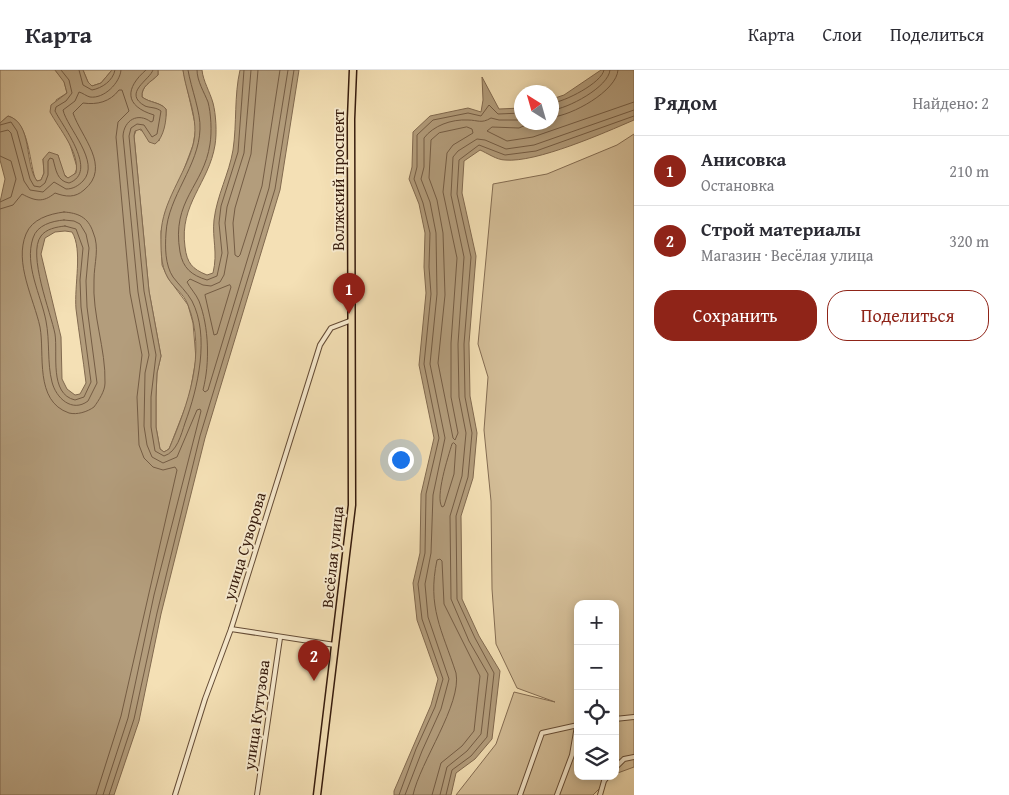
<!DOCTYPE html>
<html lang="ru">
<meta charset="utf-8">
<style>
:root{--surface:#fff;--page:#f7f7f7;--text:#2b2b33;--muted:#7c7c81;--line:#e1e1e2;--accent:#8f2418}
body{margin:0;font-family:"Gentium Book Plus",serif;background:var(--page);color:var(--text)}
.controls{position:absolute;right:15px;bottom:15px;display:grid;overflow:hidden;border-radius:10px;box-shadow:0 2px 8px #0003}
.controls button{width:45px;height:45px;display:grid;place-items:center;padding:0;border:0;border-bottom:1px solid var(--line);background:var(--surface);color:var(--text);font:25px sans-serif}
.compass{position:absolute;left:514px;top:15px;width:45px;height:45px;border-radius:50%;background:var(--surface);box-shadow:0 2px 8px #0003;rotate:323deg}
.you{position:absolute;left:400px;top:389px;width:18px;height:18px;margin:-12px;border:4px solid #fff;border-radius:50%;background:#1a73e8;box-shadow:0 0 0 8px #1a73e833}
.badge{display:grid;place-items:center;width:32px;height:32px;border-radius:50%;background:var(--accent);color:#fff;font-size:16px;font-weight:700}
.pin{position:absolute;translate:-50% -41px;filter:drop-shadow(0 1px 2px #0008)}
.pin::after{content:'';position:absolute;top:26px;width:18px;height:15px;background:inherit;clip-path:polygon(0 0,100% 0,50% 100%)}
.list{margin:0;padding:0;list-style:none}
h2{display:flex;justify-content:space-between;align-items:center;height:65px;margin:0;padding:0 20px;font-size:21px}
h2 small{font-size:16px;font-weight:400;color:var(--muted)}
.list li{display:grid;grid-template-columns:32px 1fr auto;gap:15px;align-items:center;box-sizing:border-box;height:70px;padding:0 20px;border-top:1px solid var(--line)}
.list b{display:block;font-size:19px;white-space:nowrap}
.list p{margin:0;font-size:16px;white-space:nowrap;color:var(--muted)}
.list em{font-size:16px;font-style:normal;color:var(--muted)}
.actions{display:flex;gap:10px;padding:15px 20px}
.actions a{flex:1;padding:11px 0;border:1px solid var(--accent);border-radius:20px;text-align:center;font-size:18px;color:var(--accent)}
.actions .main{background:var(--accent);color:#fff}
.icon{flex:none;width:28px;height:28px;fill:none;stroke:currentColor;stroke-width:2;stroke-linecap:round;stroke-linejoin:round}
.map{position:relative;flex:none;width:634px;height:725px;overflow:hidden}
header{display:flex;align-items:center;gap:30px;box-sizing:border-box;height:70px;padding:0 25px;background:var(--surface);border-bottom:1px solid var(--line)}
header strong{font-size:24px}
nav{display:flex;gap:28px;margin-inline-start:auto;font-size:18px}
main{display:flex}
aside{flex:1;background:var(--surface)}
.map>svg:first-child{display:block}
.green{fill:#d4be98;stroke:#846c52}
.water{fill:#b39d7c;stroke:#81694f;fill-rule:evenodd}
.lines{fill:none;stroke-linecap:round;stroke-linejoin:round}
.shore{stroke:#745c44;stroke-width:1}
.minor-casing{stroke:#654c36;stroke-width:6}
.primary-casing{stroke:#351a0c;stroke-width:9}
.minor{stroke:#f8ebcf;stroke-width:4}
.primary{stroke:#f4e0b5;stroke-width:6}
.labels{text-anchor:middle;stroke-width:4;stroke-linejoin:round;paint-order:stroke}
.street-label{font-size:16px;fill:#351a0c;stroke:#f8ebcf}
</style>
<header>
<strong>Карта</strong>
<nav><a>Карта</a><a>Слои</a><a>Поделиться</a></nav>
</header>
<main>
<div class="map">
<svg width="634" height="725" viewBox="0 0 634 725">
<rect width="100%" height="100%" fill="#f4e0b5"/>
<filter id="stains"><feTurbulence type="fractalNoise" baseFrequency=".004" numOctaves="4"/><feColorMatrix values="0 0 0 0 .2 0 0 0 0 .09 0 0 0 0 .02 0 0 0 .5 -.17"/></filter>
<radialGradient id="worn" r=".72"><stop offset=".6" stop-color="#630" stop-opacity="0"/><stop offset="1" stop-color="#630" stop-opacity=".3"/></radialGradient>
<g class="green">
<path d="M0,0H55L64,11L67,23L56,30L77,97C76,103 74,106 68,108L62,102L58,85L43,89L44,103L41,110L37,111L35,108C29,90 29,52 8,46L0,53Z"/>
<path d="M83,0H112L101,13L92,16L88,12Z"/>
<path d="M158,0H183L196,58L193,75L161,161L162,195L168,208L188,235L193,253L196,289L189,328L169,379L164,382L160,379L156,357V327L157,303L161,286L149,221L134,66L137,58L159,71L166,45V39C160,32 150,33 142,27C141,16 151,12 158,5Z"/>
<path d="M634,64V697L615,704V534H578V706H612L593,725H456L496,674L514,622L555,632L517,618L496,574L492,519L491,431L484,360L488,307L478,274L493,114L547,104L617,75Z"/>
</g>
<g class="water">
<path d="M55,0H83L88,12L92,16L101,13L112,0H158V5C151,12 141,16 142,27C150,33 160,32 166,39C167,49 164,68 155,74L149,72L141,59L135,61L134,66L149,221L161,286L157,303L156,327V357L160,379L164,382L169,379C188,334 207,283 188,235C184,224 174,218 168,208C160,195 161,178 161,164C162,132 185,105 193,75C200,50 186,24 183,0H202C203,11 210,22 213,33C216,44 217,63 215,75C209,113 179,134 185,177C187,193 192,199 207,205L213,203C218,182 212,169 214,150C217,125 229,104 233,80C237,53 234,26 240,0H299L280,120L205,368L161,544L139,651L114,725H0V132L5,109L0,90V53L8,46C33,53 24,94 37,111L41,110L44,103L43,89L49,82L58,85L65,106L68,108L76,103C80,82 59,59 50,42L51,35L67,23L64,12ZM65,161L72,162C83,180 74,215 76,239C79,263 83,288 86,313L80,324L75,325L67,319L62,309L61,267L41,184L45,168L55,162Z"/>
<path d="M601,0H634V50C604,63 536,93 505,90C497,90 487,83 480,80L464,91L462,123L476,186L469,273L470,326L477,363L473,408L461,446L462,529L479,566L500,601L492,669L475,689L456,703L451,725H394V721L431,635L438,609L417,550L413,513L420,483L421,424L434,368L419,295L426,223L424,197L425,163L419,134L409,109L412,97L413,62L430,46L468,38L481,42L483,30L482,7L499,39L521,38L522,52H552V29L564,25Z"/>
</g>
<g class="lines">
<g class="shore">
<path d="M79,0L83,15L92,20C102,18 113,11 115,0"/>
<path d="M153,0C150,10 122,23 145,36C150,38 156,37 161,41L157,64L152,67L144,55L137,54L131,58L129,66L144,221L156,285L151,327V357L155,381L164,386C177,382 181,365 185,353C198,318 210,266 192,231C187,222 179,215 173,207C165,195 165,177 166,163C168,126 199,96 200,59C201,43 191,18 188,0"/>
<path d="M197,0C197,11 204,22 208,32C211,43 212,62 210,74C204,116 171,130 180,182C183,198 191,205 207,210L217,206L222,183L219,153L221,136L238,82L244,0"/>
<path d="M251,0L244,83L227,137L225,153L228,183L224,205L220,212L211,216L203,215L190,209L187,212C190,218 196,224 199,231C209,257 210,293 203,320L205,322L208,320L269,118L288,0"/>
<path d="M258,0L251,84L235,138L233,153L235,185L238,187L240,185L262,116L280,0"/>
<path d="M552,33C564,32 602,13 604,0"/>
<path d="M552,40C567,39 609,17 610,0"/>
<path d="M552,47C571,46 617,21 618,0"/>
<path d="M533,52L519,58L492,57L487,61L507,71L533,67L634,32"/>
<path d="M0,55L11,52L17,61L30,109L34,116L40,117L45,113L48,105V91L50,88L53,89C56,100 57,111 69,113C99,102 63,57 55,41L56,37L66,31L72,23L69,10L61,0"/>
<path d="M467,57L472,59L473,63L453,75L447,83L443,122L457,188L451,273V327L458,363L455,370L453,368L438,293L445,225L443,163L437,130L429,108L431,70L439,63Z"/>
<path d="M0,62L8,60L11,63L24,111L30,120L43,122L54,112L66,119C73,119 78,116 83,111C101,92 67,58 63,40L75,31L79,22C83,23 86,26 90,27C104,29 120,13 121,0"/>
<path d="M0,86L11,91L16,109L11,127L0,132"/>
<path d="M0,139L13,135L22,124C35,131 43,133 55,123C66,127 75,128 84,120C112,97 81,67 73,43L83,33C97,35 110,32 119,20H122L129,41L118,52L116,67L130,223L142,285L137,327L139,375L144,388L153,397L163,400L175,397L177,400L121,646L96,725"/>
<path d="M64,142C78,143 88,147 93,162C100,178 94,193 94,210C92,245 106,279 105,313C105,321 99,330 94,337C87,342 77,345 69,343C34,331 45,284 40,257C34,229 14,193 26,164C32,149 49,144 64,142Z"/>
<path d="M64,150L74,151L80,154L86,164L89,178L86,211L87,237L97,313L88,331C72,343 56,328 52,312C47,293 50,271 46,251C41,225 24,195 33,168C37,155 52,151 64,150Z"/>
<path d="M65,156L76,159L83,178L80,210L81,237L91,312L84,327L75,330C49,324 58,284 55,264C51,243 27,184 41,166C46,159 56,157 65,156Z"/>
<path d="M230,215L231,217L217,264L214,265L205,225Z"/>
<path d="M454,373L456,375L454,404L444,436L442,437C435,427 448,387 452,374Z"/>
<path d="M103,725L128,648L154,525L201,341L200,339L197,340L177,387L163,393L152,387L147,375L144,356L145,303L149,285L138,222L123,66C124,50 138,42 151,52L153,51L154,45C124,36 125,18 146,0"/>
<path d="M109,725L134,649L157,543L200,366L275,119L294,0"/>
<path d="M399,725L416,679L435,637L443,609L422,549L418,514L425,483L426,424L439,368L424,294L431,224L429,197L430,163L423,133L414,109L417,97V65L433,50L468,43L481,46L489,35L498,44L522,43"/>
<path d="M405,725L422,681L441,639L449,609L428,547L425,514L431,483L433,425L445,368L430,294L437,224L436,163L430,132L421,109L424,97V68C433,56 451,49 468,50C478,50 481,54 491,48L499,50H522"/>
<path d="M413,725C420,692 462,634 456,603C442,560 427,537 437,490L440,489L442,491L444,534L480,606L474,661L462,676L441,693L432,725"/>
<path d="M440,725L447,697L467,681L481,664L488,604L469,571L451,529L450,446L462,406L466,363L459,327L458,274L464,187L451,125L453,87L458,81L477,69L485,70L506,79L534,75L634,40"/>
<path d="M446,725L452,700L471,686L487,667L494,603L475,568L457,529L456,446L468,407L472,363L465,327L464,274L471,187L457,124L459,90L479,75L505,85L536,81L634,46"/>
</g>
<g class="minor-casing">
<g id="minor">
<path d="M231,559L335,575"/>
<path d="M615,649L634,647"/>
<path d="M615,698L624,689L634,687"/>
<path d="M175,725L205,629L231,559L320,275L331,258L352,250"/>
<path d="M257,725L280,568"/>
<path d="M520,725L542,663L578,655"/>
<path d="M557,725L572,685L577,656"/>
<path d="M600,725L604,711L608,706"/>
</g>
</g>
<g class="primary-casing">
<path id="primary" d="M317,725L352,435L351,49L353,0"/>
</g>
<use href="#minor" class="minor"/>
<use href="#primary" class="primary"/>
</g>
<g class="labels">
<g class="street-label">
<text transform="translate(338 110) rotate(-90)" y="6">Волжский проспект</text>
<text transform="translate(244 476) rotate(-73)" y="6">улица Суворова</text>
<text transform="translate(332 487) rotate(-84)" y="6">Весёлая улица</text>
<text transform="translate(256 645) rotate(-82)" y="6">улица Кутузова</text>
</g>
</g>
<rect width="100%" height="100%" filter="url(#stains)"/>
<rect width="100%" height="100%" fill="url(#worn)"/>
</svg>
<div class="controls">
<button>+</button>
<button>−</button>
<button><svg class="icon" aria-label="locate" viewBox="0 0 24 24"><circle cx="12" cy="12" r="6"/><path d="M12 2v4M12 18v4M2 12h4M18 12h4"/></svg></button>
<button><svg class="icon" aria-label="layers" viewBox="0 0 24 24"><path d="M12 4l9 5-9 5-9-5zM3 14l9 5 9-5"/></svg></button>
</div>
<svg class="compass" viewBox="-18 -18 36 36"><path d="M0-13l5 13h-10z" fill="#e53935"/><path d="M0 13l5-13h-10z" fill="#7c7c81"/></svg>
<div class="you"></div>
<div class="pin badge" style="left:349px;top:244px">1</div>
<div class="pin badge" style="left:314px;top:611px">2</div>
</div>
<aside>
<h2>Рядом<small>Найдено: 2</small></h2>
<ul class="list">
<li><span class="badge">1</span><div><b>Анисовка</b><p>Остановка</p></div><em>210 m</em></li>
<li><span class="badge">2</span><div><b>Строй материалы</b><p>Магазин · Весёлая улица</p></div><em>320 m</em></li>
</ul>
<div class="actions"><a class="main">Сохранить</a><a>Поделиться</a></div>
</aside>
</main>
